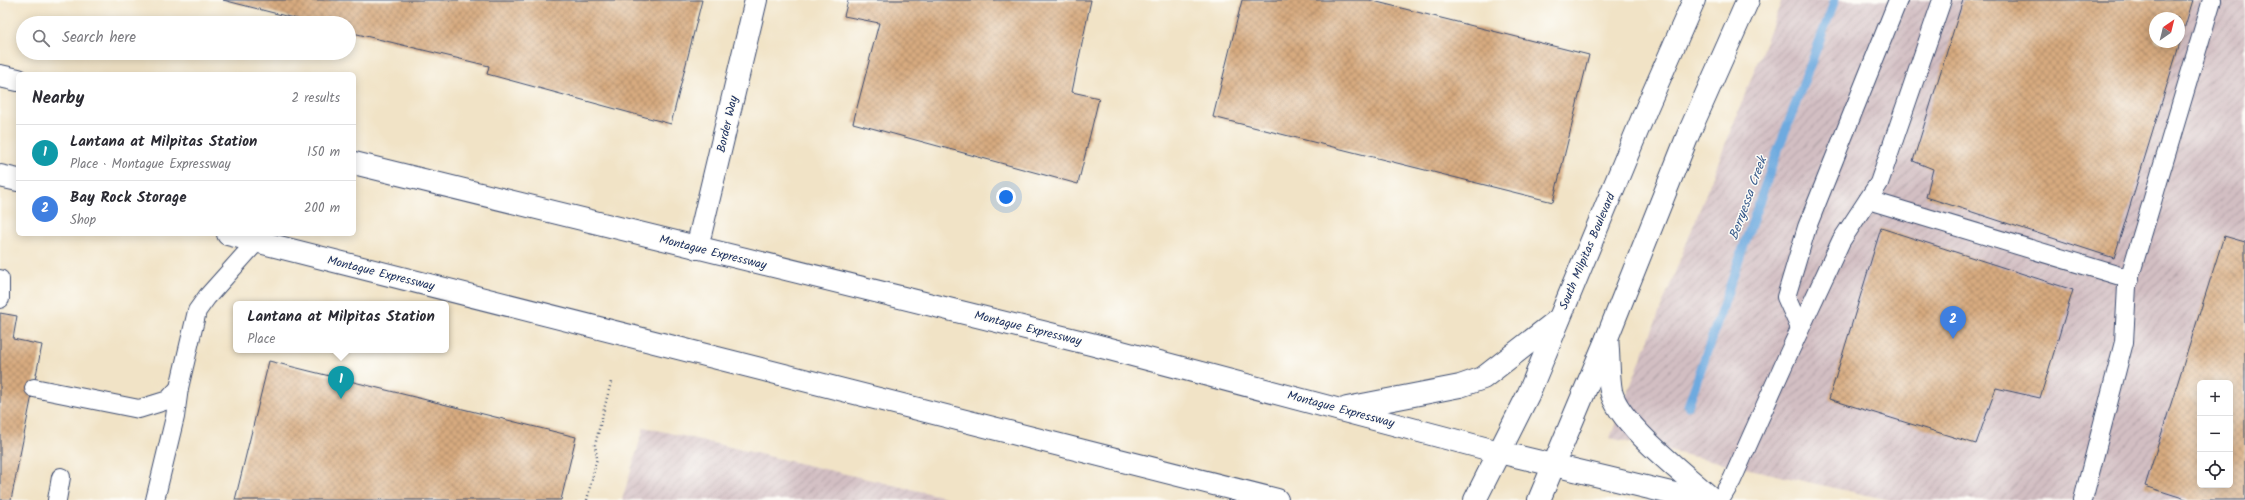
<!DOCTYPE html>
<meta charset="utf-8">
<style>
:root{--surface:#fff;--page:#f2f2f3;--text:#2b2b33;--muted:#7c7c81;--line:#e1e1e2;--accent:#7c3aed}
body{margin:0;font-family:Kalam,sans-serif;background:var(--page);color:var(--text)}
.controls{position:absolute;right:12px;bottom:12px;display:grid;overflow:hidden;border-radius:6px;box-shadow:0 2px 10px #0003}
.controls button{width:36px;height:36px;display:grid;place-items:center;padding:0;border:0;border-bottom:1px solid var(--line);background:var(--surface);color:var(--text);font:20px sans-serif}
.compass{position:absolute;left:2149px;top:12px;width:36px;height:36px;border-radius:50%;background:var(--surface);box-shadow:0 2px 10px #0003;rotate:35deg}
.you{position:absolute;left:1006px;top:197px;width:14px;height:14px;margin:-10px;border:3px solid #fff;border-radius:50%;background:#1a73e8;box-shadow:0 0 0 6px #1a73e833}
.badge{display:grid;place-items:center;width:26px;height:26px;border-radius:50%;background:var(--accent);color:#fff;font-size:13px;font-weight:700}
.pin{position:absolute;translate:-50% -33px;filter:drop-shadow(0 1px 2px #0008)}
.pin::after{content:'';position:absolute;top:21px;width:14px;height:12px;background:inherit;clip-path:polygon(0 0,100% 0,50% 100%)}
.popup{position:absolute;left:233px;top:301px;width:216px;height:52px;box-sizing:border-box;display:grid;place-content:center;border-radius:6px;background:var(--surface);filter:drop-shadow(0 1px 3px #0005);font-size:13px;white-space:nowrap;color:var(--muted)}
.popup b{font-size:15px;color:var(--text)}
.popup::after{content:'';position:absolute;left:50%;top:100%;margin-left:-8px;border:8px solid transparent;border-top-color:var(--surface)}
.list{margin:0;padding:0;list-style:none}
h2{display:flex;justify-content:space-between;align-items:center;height:52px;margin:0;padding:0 16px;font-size:17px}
h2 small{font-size:13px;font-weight:400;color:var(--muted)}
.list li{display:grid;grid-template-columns:26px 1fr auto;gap:12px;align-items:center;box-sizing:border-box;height:56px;padding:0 16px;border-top:1px solid var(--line)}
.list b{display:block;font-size:15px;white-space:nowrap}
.list p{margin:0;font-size:13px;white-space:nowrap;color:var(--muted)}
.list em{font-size:13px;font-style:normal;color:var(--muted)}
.icon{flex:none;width:22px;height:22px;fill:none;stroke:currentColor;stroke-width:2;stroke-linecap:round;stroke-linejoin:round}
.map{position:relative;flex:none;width:2245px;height:500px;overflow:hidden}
.search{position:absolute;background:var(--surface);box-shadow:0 2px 10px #0003;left:16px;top:16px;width:340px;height:44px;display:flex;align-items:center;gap:10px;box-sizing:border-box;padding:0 14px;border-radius:22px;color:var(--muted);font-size:15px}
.panel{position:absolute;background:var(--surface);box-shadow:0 2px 10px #0003;left:16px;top:72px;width:340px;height:164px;border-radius:6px}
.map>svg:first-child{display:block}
.industrial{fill:url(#industrial-furrows);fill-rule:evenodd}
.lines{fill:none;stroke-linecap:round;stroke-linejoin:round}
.stream{stroke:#6eaadf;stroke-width:9}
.building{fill:url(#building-cross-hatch);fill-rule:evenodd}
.service-casing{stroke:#3b4a6e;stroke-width:20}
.minor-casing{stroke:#3b4a6e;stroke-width:24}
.secondary-casing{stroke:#3b4a6e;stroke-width:24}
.trunk-casing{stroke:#3b4a6e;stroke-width:24}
.path{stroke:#3b4a6e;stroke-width:2.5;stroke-dasharray:1 3;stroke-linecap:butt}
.service{stroke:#fff;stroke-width:18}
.minor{stroke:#fff;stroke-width:22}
.secondary{stroke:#fff;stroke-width:22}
.trunk{stroke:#fff;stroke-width:22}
.labels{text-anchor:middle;stroke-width:3;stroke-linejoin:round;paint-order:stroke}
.street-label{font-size:12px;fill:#1b2f5e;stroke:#fdfcf7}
.water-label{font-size:13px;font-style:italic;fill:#385a8b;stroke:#fdfcf7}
</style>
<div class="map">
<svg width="2245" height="500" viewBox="0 0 2245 500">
<defs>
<pattern id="industrial-furrows" width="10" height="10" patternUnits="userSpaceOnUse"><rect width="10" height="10" fill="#d2bec2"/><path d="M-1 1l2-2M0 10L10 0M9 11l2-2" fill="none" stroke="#aa9ba1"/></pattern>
<pattern id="building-cross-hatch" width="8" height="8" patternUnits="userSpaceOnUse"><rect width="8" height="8" fill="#d7aa7f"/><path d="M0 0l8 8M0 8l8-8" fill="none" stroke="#ae8b6b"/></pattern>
</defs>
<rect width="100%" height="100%" fill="#fdfcf7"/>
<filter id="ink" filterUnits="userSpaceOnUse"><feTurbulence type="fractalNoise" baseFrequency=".025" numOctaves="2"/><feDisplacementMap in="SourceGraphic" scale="8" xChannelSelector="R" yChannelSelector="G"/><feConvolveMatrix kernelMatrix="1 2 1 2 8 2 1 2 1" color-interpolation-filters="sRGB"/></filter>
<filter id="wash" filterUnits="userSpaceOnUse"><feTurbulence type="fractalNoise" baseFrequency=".012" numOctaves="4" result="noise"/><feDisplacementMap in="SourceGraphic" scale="16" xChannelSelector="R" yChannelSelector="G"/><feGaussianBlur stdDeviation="0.9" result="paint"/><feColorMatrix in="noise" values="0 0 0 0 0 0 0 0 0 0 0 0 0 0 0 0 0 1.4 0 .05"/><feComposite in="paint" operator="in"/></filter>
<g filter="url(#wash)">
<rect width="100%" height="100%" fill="#f1e3c6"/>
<g class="industrial">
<path d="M1782,0H2245V500H1889L1610,438ZM2155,18H2179V42H2155ZM2200,383H2230V485H2200Z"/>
<path d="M644,427L958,500H622Z"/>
</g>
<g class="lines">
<path class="stream" d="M1688,406L1770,171L1835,0"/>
</g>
<g id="blocks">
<g class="building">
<path d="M223,0H702L671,124L487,74L489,66L349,32V23H313Z"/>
<path d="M848,0H1091L1072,92L1099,98L1078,184L853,123L879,23L844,16Z"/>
<path d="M1242,0H1369L1589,55L1553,202L1213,117Z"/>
<path d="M1963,0H2193L2114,258L1926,197L1933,169L1913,161ZM2155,18H2179V42H2155Z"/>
<path d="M1881,228L2073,290L2040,398L1996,388L1976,444L1829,399Z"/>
<path d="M2224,236L2245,242V500H2189L2145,486ZM2200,383H2230V485H2200Z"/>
<path d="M0,313L17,316L13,339L42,345L11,500H0Z"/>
<path d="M269,361L576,437L561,500H235Z"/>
</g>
</g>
</g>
<g filter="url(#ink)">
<use href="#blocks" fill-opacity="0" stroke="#3b4a6e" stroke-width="1"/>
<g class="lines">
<g class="service-casing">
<g id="service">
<path d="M1868,200L2130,279"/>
<path d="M0,279V299"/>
<path d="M1800,328L1786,297L1807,227L1898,0"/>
<path d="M34,388L139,409L168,400L179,388L197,311L207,297L257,241"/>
<path d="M57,500L61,477"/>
<path d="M155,500L175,417L179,388"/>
<path d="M1720,500L1732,480L1787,357L1841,241L1879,183L1942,0"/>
<path d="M2083,500L2124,342L2127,286L2212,0"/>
</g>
</g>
<g class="minor-casing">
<path id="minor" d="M697,248L756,0"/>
</g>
<g class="secondary-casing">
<g id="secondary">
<path d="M1475,500L1528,395L1647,107L1694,0"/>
<path d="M1539,500L1607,338L1688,135L1748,0"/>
</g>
</g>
<g class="trunk-casing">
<g id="trunk">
<path d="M0,76L18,80"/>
<path d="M354,163L1091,344L1499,452L1700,500"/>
<path d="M0,176L18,180"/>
<path d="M228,234L1277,500"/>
<path d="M1607,338C1609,355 1608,374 1611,391C1618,424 1687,476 1713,500"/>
<path d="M1347,408L1460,386L1483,378L1559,319"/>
</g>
</g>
<path class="path" d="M587,500L597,458L595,445L611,382"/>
<use href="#service" class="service"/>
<use href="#minor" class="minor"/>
<use href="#secondary" class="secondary"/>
<use href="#trunk" class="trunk"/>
</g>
</g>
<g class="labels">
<g class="street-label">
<text transform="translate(727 124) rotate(-77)" y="4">Border Way</text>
<text transform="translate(1587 251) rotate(-67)" y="4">South Milpitas Boulevard</text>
<text transform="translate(713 252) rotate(14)" y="4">Montague Expressway</text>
<text transform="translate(381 273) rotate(14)" y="4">Montague Expressway</text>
<text transform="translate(1028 328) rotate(14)" y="4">Montague Expressway</text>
<text transform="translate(1341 409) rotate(15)" y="4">Montague Expressway</text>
</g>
<g class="water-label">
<text transform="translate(1747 198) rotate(-70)" y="5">Berryessa Creek</text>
</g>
</g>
</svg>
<div class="controls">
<button>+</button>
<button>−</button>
<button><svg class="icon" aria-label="locate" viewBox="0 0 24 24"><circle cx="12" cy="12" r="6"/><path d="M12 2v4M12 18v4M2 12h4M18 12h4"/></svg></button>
</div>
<svg class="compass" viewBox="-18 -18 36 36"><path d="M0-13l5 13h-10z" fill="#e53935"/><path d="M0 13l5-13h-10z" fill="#7c7c81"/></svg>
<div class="you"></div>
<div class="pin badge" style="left:341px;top:399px;background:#0f9aa8">1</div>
<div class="popup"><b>Lantana at Milpitas Station</b>Place</div>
<div class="pin badge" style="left:1953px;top:339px;background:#3f7fe0">2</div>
<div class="search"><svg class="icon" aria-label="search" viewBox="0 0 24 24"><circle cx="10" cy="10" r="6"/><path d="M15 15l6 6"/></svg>Search here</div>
<section class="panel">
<h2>Nearby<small>2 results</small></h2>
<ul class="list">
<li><span class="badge" style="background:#0f9aa8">1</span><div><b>Lantana at Milpitas Station</b><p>Place · Montague Expressway</p></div><em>150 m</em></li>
<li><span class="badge" style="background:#3f7fe0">2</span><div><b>Bay Rock Storage</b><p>Shop</p></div><em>200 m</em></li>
</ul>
</section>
</div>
